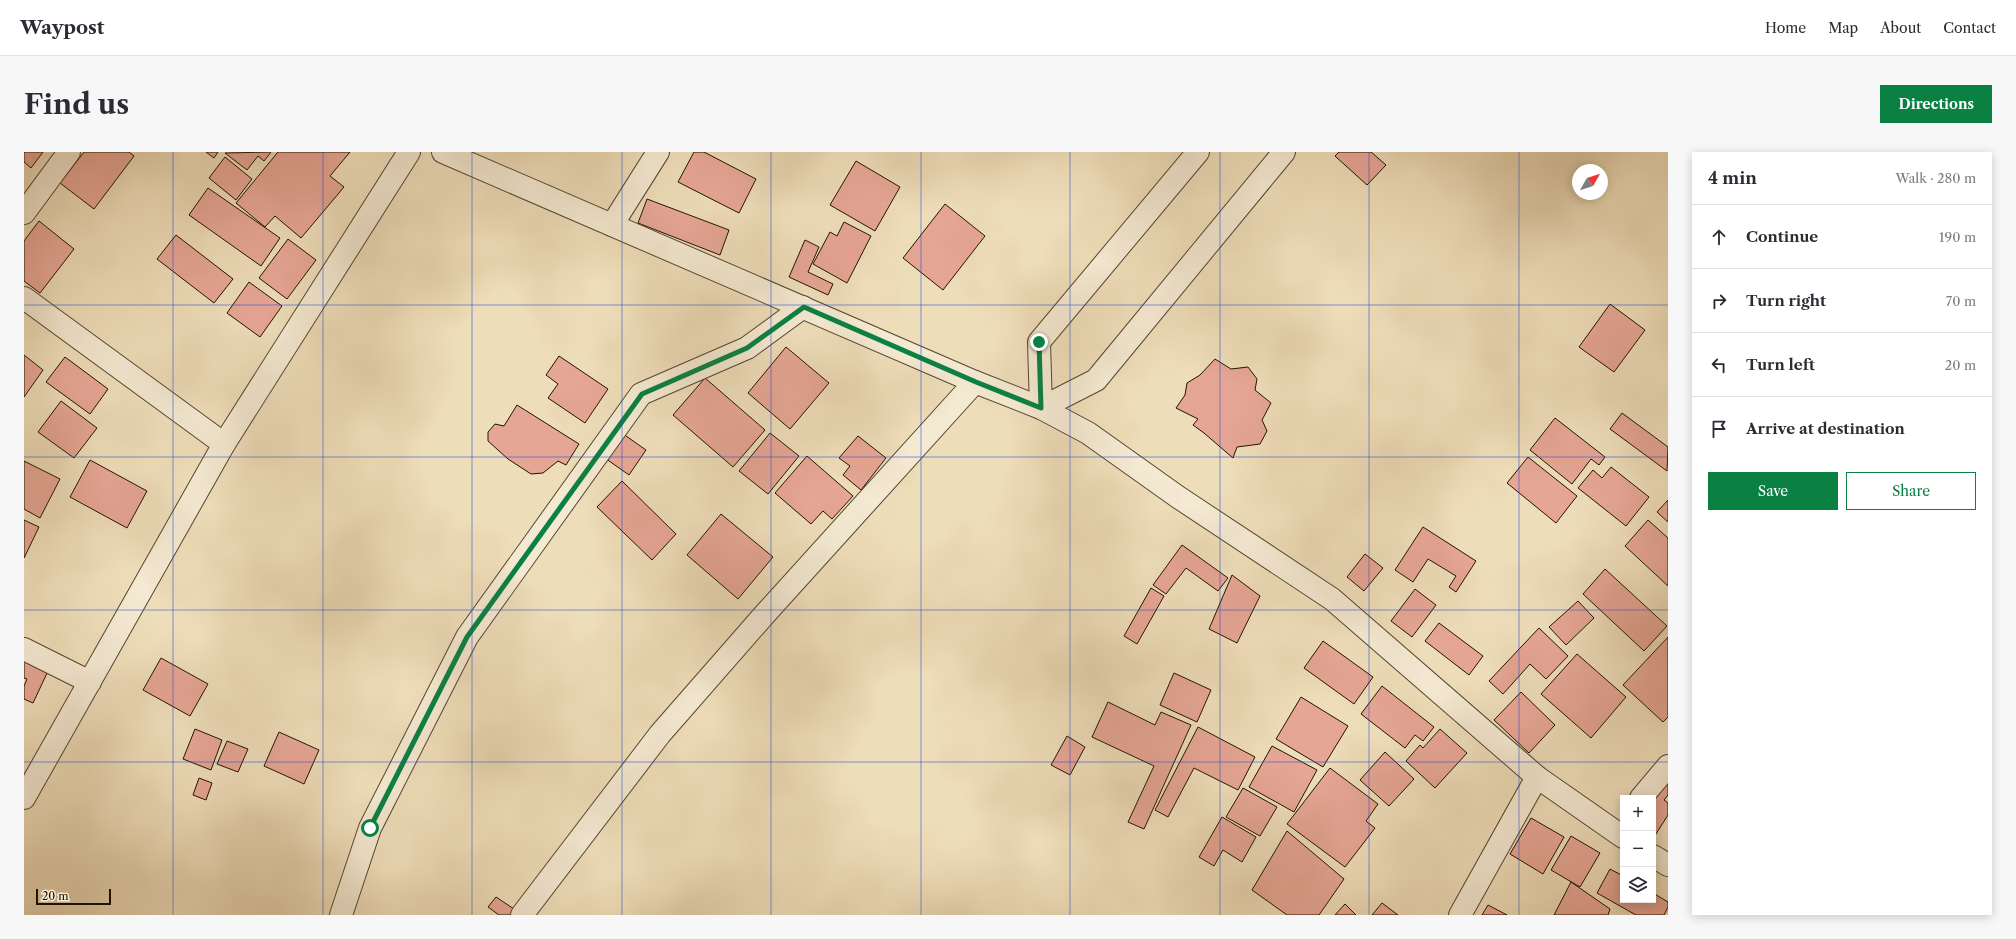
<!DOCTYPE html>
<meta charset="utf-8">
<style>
:root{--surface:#fff;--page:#f7f7f7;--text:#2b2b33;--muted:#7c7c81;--line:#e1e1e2;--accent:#0b8043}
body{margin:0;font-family:"Libre Caslon Text",serif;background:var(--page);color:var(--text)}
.controls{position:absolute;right:12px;bottom:12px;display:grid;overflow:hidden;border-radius:0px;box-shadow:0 2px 10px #0003}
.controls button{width:36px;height:36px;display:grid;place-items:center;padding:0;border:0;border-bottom:1px solid var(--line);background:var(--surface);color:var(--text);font:20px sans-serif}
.compass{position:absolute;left:1548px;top:12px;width:36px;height:36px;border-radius:50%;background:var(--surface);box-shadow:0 2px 10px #0003;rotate:51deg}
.scale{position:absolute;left:12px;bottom:10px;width:75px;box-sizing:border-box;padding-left:4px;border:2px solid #221300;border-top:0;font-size:11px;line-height:14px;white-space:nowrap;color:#221300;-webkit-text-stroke:3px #f4e9d2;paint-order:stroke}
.stop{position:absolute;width:12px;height:12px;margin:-9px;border:3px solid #0b8043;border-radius:50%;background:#fff}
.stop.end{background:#0b8043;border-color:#fff;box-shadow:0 1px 4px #0008}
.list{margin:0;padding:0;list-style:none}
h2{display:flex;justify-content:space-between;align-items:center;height:52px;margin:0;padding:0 16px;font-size:17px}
h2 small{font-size:13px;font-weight:400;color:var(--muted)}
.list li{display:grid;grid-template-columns:26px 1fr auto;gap:12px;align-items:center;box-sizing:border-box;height:64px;padding:0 16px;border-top:1px solid var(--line)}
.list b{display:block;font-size:15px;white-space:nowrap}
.list em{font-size:13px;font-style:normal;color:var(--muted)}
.actions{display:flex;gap:8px;padding:12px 16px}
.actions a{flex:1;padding:9px 0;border:1px solid var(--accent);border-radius:0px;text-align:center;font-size:14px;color:var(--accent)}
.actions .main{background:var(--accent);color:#fff}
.icon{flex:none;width:22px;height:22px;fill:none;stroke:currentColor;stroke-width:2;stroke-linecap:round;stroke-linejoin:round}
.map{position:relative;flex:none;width:1644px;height:763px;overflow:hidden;border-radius:0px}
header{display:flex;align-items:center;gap:24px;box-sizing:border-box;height:56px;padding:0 20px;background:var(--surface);border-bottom:1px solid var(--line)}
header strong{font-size:19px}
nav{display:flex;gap:22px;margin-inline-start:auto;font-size:14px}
.intro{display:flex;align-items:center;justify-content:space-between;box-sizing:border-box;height:96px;padding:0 24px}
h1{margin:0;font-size:28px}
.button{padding:10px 18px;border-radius:0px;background:var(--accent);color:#fff;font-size:14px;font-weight:700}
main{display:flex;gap:24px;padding:0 24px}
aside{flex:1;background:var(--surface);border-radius:0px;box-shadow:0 2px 10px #0003}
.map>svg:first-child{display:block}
.building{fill:#e6a695;stroke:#221300}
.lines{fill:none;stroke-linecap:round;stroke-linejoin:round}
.minor-casing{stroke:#55462e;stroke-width:24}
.tertiary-casing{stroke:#55462e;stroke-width:24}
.minor{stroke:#f4e9d2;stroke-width:22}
.tertiary{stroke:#f4e9d2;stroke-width:22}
.route{stroke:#0b8043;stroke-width:5}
.grid{fill:none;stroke:#1d4ed8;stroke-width:1;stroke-opacity:0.55}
</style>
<header>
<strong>Waypost</strong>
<nav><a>Home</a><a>Map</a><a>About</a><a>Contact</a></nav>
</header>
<div class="intro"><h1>Find us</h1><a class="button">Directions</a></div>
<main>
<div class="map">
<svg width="1644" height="763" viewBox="0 0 1644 763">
<rect width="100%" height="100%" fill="#eeddb9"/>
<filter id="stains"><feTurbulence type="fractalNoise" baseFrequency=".005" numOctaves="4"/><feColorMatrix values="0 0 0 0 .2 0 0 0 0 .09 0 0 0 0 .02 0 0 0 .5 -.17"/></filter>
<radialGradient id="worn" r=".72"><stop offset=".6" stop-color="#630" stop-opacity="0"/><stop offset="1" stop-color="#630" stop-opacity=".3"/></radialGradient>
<g class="building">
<path d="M0,0H19L7,16L0,10Z"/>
<path d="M60,0H105L110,4L70,57L36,31Z"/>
<path d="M182,0H194L190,6Z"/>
<path d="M247,0L240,9L234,4L223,18L201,1Z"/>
<path d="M254,0H326L306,24L320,35L277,86L251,64L241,75L212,51Z"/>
<path d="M670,0H680L732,27L715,61L654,30Z"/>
<path d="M1315,0H1347L1362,13L1343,33L1311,4Z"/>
<path d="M201,5L228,27L212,48L185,26Z"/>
<path d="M832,9L876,35L851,79L806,53Z"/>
<path d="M184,36L256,86L237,114L165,63Z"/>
<path d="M623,47L705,78L696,103L614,71Z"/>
<path d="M921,52L961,84L919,138L879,106Z"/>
<path d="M15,69L50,97L16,141L0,129V89Z"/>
<path d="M820,70L847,84L823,131L789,112L806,80L813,84Z"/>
<path d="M152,83L209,127L190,151L133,107Z"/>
<path d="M264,87L292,108L263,147L235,126Z"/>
<path d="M781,88L795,95L784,120L809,132L804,143L765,125Z"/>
<path d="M225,130L258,154L236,185L203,161Z"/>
<path d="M1586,152L1621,178L1590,220L1555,195Z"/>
<path d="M762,195L805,231L766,277L724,241Z"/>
<path d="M0,203L19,218L0,245Z"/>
<path d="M535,204L584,237L561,271L524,246L534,232L522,223Z"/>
<path d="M41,205L84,237L66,262L22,230Z"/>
<path d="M1191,207L1207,217L1224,215L1233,227L1231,238L1247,251L1238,268L1243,279L1236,292L1213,295L1209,306L1180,281L1169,273L1174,267L1152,256L1161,243L1163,231L1176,223Z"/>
<path d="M681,226L741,278L709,315L649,263Z"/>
<path d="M37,249L73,276L50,306L14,280Z"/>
<path d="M493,253L555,292L542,313L534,309L519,321L507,322L484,307L464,289V280L471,272L480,274Z"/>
<path d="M1598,261L1644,295L1643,319L1586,277Z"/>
<path d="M1531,266L1581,305L1575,313L1567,307L1548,332L1506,298Z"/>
<path d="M595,279L622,298L605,323L578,304Z"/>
<path d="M746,281L775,304L744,342L715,319Z"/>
<path d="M834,284L862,306L837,338L819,323L826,314L815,306Z"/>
<path d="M783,304L829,344L808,367L799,359L787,372L751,341Z"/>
<path d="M1504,305L1553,344L1532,371L1483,331Z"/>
<path d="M66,308L123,339L103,376L46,345Z"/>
<path d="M0,309L36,327L16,366L0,357Z"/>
<path d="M1587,315L1625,345L1602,374L1554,336L1569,318L1578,326Z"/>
<path d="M598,329L652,382L628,408L573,355Z"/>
<path d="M1644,348V370L1633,360Z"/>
<path d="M697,362L749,405L714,447L663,403Z"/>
<path d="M0,368L15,375L0,406Z"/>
<path d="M1624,368L1644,386V434L1601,394Z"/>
<path d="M1399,375L1452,409L1432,440L1425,435L1432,424L1404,407L1389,430L1371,418Z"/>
<path d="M1158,393L1204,426L1194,439L1162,416L1142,442L1129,433Z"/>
<path d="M1341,402L1359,416L1340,439L1323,425Z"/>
<path d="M1581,417L1643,474L1620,499L1559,442Z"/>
<path d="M1208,423L1236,444L1213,491L1185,477Z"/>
<path d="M1127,436L1140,444L1113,492L1100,484Z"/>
<path d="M1391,437L1412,453L1388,485L1367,469Z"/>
<path d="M1554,449L1570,466L1542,493L1525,475Z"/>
<path d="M1415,471L1459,504L1445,523L1401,489Z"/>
<path d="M1515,476L1544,504L1522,527L1506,512L1479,542L1465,529Z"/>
<path d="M1644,485V565L1639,570L1599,533Z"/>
<path d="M1299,489L1349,525L1330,552L1280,516Z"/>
<path d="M1553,502L1602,545L1567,586L1517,542Z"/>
<path d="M0,506L25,517L9,551L0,547V534L3,527L0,526Z"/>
<path d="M137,506L184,532L166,564L119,538Z"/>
<path d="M1150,521L1187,538L1173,570L1136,553Z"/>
<path d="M1358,534L1410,575L1399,589L1391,583L1381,596L1337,562Z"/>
<path d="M1497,540L1531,573L1505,601L1470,568Z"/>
<path d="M1277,545L1324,574L1299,615L1252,587Z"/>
<path d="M1084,550L1131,573L1137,560L1167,573L1120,677L1104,670L1130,614L1068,585Z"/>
<path d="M1174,575L1231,605L1214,638L1170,616L1144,665L1131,658Z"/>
<path d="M171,577L198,588L187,618L159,607Z"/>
<path d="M1416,577L1443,601L1411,636L1382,609L1396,593L1399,596Z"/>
<path d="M255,580L295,598L280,632L240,614Z"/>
<path d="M1043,584L1061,595L1046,623L1027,613Z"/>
<path d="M203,589L224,597L214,620L193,612Z"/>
<path d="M1248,594L1293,618L1270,660L1225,635Z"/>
<path d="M1361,600L1390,627L1365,654L1336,628Z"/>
<path d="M1306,616L1354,652L1342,669L1351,676L1321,715L1263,672Z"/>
<path d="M175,626L188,631L182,648L169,643Z"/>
<path d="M1644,630V643L1640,648L1644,651V663L1630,685L1629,646Z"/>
<path d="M1219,636L1253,655L1236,684L1202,665Z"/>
<path d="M1198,665L1232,685L1218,710L1199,698L1190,714L1175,705Z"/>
<path d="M1507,666L1540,685L1519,722L1486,702Z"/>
<path d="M1263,679L1320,727L1295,763H1263L1228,738Z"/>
<path d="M1547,684L1576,701L1556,735L1527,718Z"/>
<path d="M1586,717L1599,724V748H1629V741L1644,750V755L1640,763H1612L1573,741Z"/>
<path d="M1547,730L1586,757L1584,763H1530Z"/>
<path d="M472,745L493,759L490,763H475L464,755Z"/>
<path d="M1358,751L1374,763H1348Z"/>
<path d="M1321,752L1332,763H1311Z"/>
<path d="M1464,753L1483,763H1458Z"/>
</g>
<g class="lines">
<g class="minor-casing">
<g id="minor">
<path d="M1174,0L1015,190L1017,256L1072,228L1260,0"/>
<path d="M0,61L45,0"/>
<path d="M588,73L634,0"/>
<path d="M0,146L200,292"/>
<path d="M0,497L66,530"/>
<path d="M0,646L200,292L385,0"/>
<path d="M1617,646L1644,614"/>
<path d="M317,763L346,676L443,485L617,242L723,196L779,155"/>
<path d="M498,763L636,582L741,462L951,230"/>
<path d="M1436,763L1513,625"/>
</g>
</g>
<g class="tertiary-casing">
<g id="tertiary">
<path d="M419,0L951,230L1017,256L1064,281L1154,345L1308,447L1513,625L1599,685"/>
<path d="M1629,704L1644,713"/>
</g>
</g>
<use href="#minor" class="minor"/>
<use href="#tertiary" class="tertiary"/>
</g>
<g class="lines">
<path class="route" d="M346,676L443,485L618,242L723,196L780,155L952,230L1017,256L1015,190"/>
</g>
<path class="grid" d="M149,0V763M299,0V763M448,0V763M598,0V763M747,0V763M897,0V763M1046,0V763M1196,0V763M1345,0V763M1495,0V763M0,153H1644M0,305H1644M0,458H1644M0,610H1644"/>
<rect width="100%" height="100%" filter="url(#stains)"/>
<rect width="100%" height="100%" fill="url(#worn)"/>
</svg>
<div class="controls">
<button>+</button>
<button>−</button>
<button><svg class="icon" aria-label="layers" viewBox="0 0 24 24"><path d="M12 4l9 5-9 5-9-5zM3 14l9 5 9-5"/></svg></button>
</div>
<svg class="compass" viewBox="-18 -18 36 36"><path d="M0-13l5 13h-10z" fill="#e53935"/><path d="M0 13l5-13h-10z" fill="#7c7c81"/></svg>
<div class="scale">20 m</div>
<div class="stop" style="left:346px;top:676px"></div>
<div class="stop end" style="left:1015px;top:190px"></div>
</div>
<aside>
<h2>4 min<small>Walk · 280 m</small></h2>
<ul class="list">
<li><svg class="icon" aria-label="ahead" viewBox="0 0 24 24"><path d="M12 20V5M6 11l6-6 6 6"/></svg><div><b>Continue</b></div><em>190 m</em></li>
<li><svg class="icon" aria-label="right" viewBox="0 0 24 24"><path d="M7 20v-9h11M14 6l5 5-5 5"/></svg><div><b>Turn right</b></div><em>70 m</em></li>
<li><svg class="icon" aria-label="left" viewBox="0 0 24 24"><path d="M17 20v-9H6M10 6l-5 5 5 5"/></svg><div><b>Turn left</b></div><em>20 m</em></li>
<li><svg class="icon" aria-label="arrive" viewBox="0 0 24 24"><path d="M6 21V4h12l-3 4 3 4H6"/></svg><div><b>Arrive at destination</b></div></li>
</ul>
<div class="actions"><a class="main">Save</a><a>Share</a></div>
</aside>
</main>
